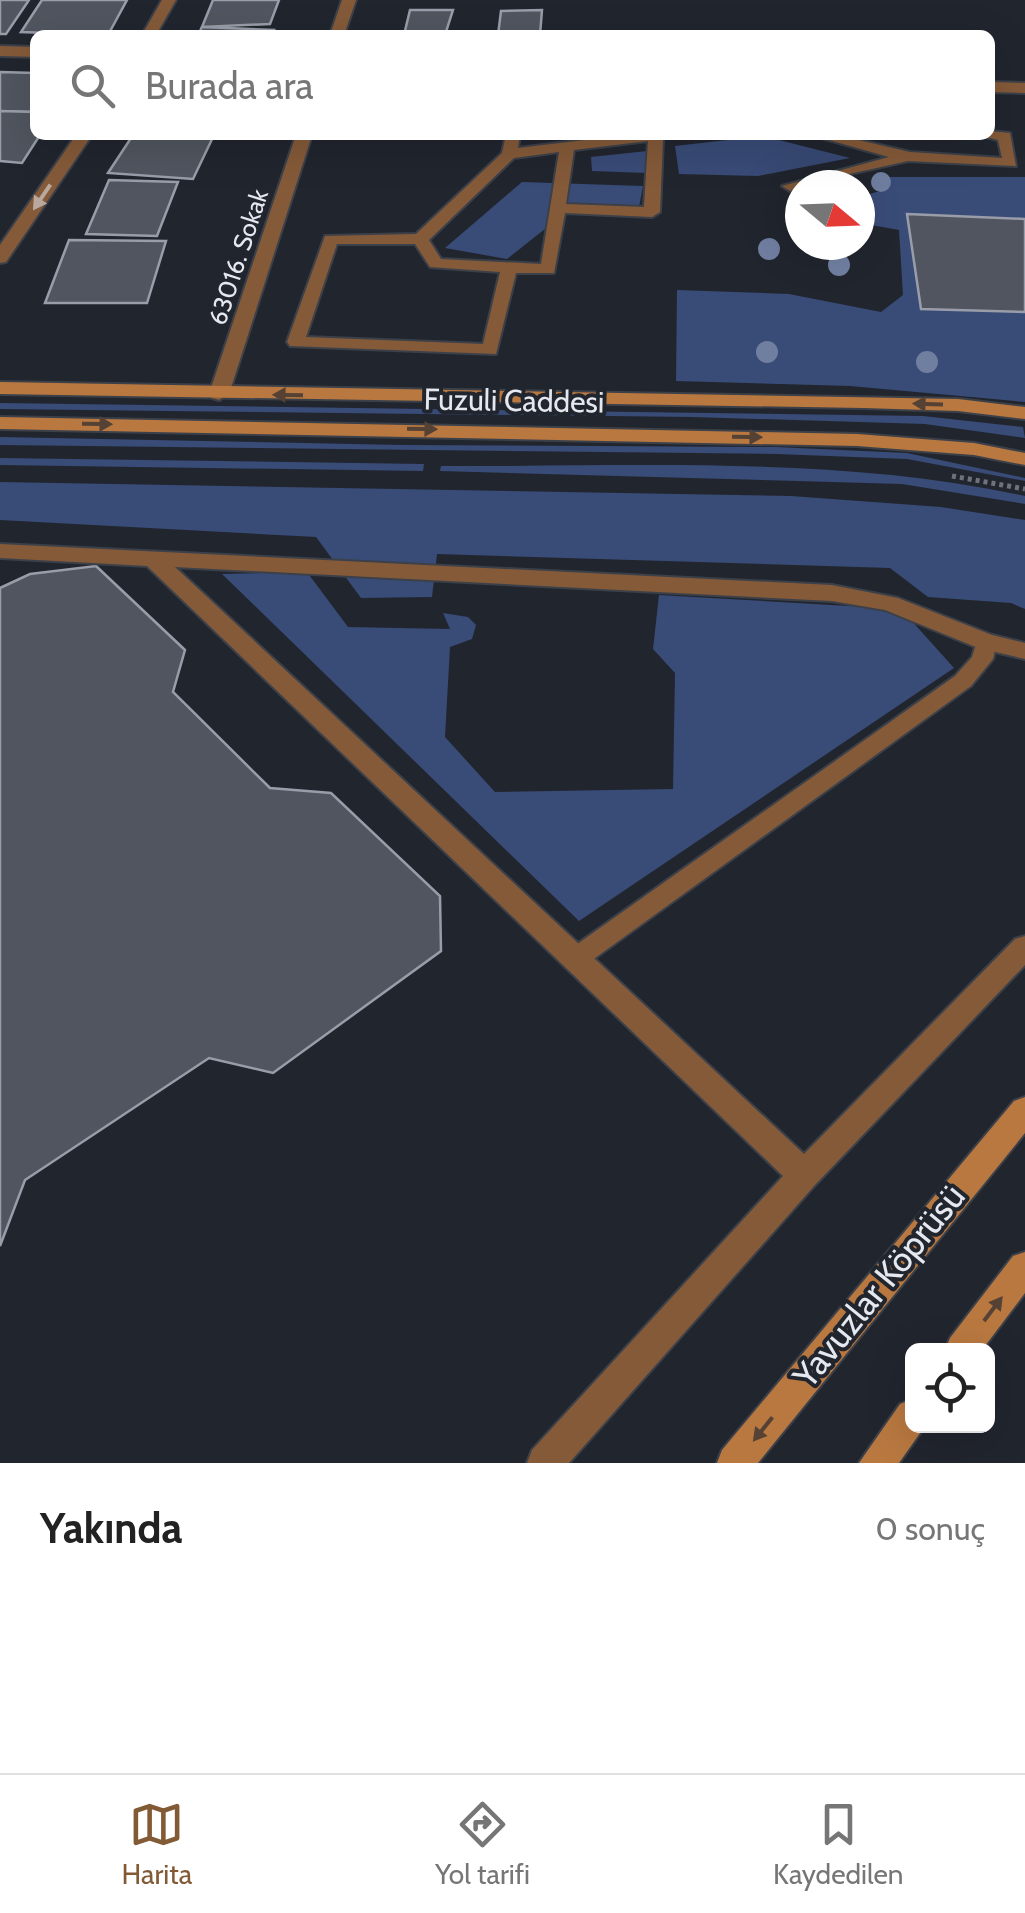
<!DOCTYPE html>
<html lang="tr">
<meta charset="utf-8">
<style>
:root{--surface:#fff;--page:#f2f2f2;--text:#222;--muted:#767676;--line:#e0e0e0;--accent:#835a36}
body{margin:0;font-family:Cabin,sans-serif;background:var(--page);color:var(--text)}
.controls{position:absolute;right:30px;bottom:30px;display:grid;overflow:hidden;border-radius:15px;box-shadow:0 10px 40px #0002}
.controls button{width:90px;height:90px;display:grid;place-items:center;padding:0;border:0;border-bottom:2px solid var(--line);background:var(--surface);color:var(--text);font:50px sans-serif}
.compass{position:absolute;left:785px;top:170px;width:90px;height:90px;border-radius:50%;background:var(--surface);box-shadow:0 10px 40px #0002;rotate:109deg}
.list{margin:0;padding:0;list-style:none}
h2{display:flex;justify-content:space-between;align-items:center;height:130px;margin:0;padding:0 40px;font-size:42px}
h2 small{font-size:32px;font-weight:400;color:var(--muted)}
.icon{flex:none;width:55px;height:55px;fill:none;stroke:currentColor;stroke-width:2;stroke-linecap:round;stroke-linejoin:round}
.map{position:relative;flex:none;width:1025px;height:1463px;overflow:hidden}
.search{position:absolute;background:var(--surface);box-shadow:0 10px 40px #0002;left:30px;right:30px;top:30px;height:110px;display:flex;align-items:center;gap:25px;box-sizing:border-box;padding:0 35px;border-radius:15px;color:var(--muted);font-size:38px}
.sheet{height:310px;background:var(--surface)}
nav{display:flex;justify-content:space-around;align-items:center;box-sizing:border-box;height:140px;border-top:2px solid var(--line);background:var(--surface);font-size:28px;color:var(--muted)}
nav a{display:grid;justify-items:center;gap:5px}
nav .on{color:var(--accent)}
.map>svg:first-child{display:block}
.green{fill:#394b77}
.building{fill:#50555f;stroke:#989da9;stroke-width:2.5}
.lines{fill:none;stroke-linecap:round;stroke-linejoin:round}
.service-casing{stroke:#3c4049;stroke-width:4}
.minor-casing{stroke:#3c4049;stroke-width:4}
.tertiary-casing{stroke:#3c4049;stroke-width:4}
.secondary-casing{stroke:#3c4049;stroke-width:4}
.path{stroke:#6f727a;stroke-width:5;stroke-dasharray:4 4;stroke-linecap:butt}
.service{fill:#845a39;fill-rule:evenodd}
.minor{fill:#845a39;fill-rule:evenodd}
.tertiary{fill:#845a39;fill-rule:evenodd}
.secondary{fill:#b97840;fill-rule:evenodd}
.tree{fill:#707fa0}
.oneway{fill:#b9a89d}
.oneway2{fill:#564234}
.labels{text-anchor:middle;stroke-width:8;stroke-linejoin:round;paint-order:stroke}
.far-street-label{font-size:25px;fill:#e5e8ee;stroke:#21252e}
.street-label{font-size:30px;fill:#e5e8ee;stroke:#21252e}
.near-street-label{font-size:35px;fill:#e5e8ee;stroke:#21252e}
</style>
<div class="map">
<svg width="1025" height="1463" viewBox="0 0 1025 1463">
<rect width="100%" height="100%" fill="#21252e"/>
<g class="green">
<path d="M763,136L850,158L758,176L679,174L675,146Z"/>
<path d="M647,151V173L592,171L591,157Z"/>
<path d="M890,177H1025V402L850,386L676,381L677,290L789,294L881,312L903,295L899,230L860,223V197L880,191Z"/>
<path d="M522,182L643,186L639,207L574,206L507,259L445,248Z"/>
<path d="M0,403L923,416L1023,427L1025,438L925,424L692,417L0,409Z"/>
<path d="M0,437L402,445L776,447L907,453L1025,478V481L907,459L777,454L0,445Z"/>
<path d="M0,458L424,464L423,471L0,465Z"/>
<path d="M441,466C632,467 838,455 1025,496V504L902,484L440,471Z"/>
<path d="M0,482L791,496L941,507L1025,520V609L1011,603L928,597L890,568L437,554L432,597L361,598L316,537L0,520Z"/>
<path d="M307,572L348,627L450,629L443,613L468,617L476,625L472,639L450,647L445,737L495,792L673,789L675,673L653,649L659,595L901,609L954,668L579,921L222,574Z"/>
</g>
<g class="building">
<path d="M0,0H29L6,34H0Z"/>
<path d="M42,0H127L108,35L21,32Z"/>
<path d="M213,0H279L270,24L202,27Z"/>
<path d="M410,10H453L445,35H404Z"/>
<path d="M542,10L540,35H498L501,11Z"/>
<path d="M202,27L274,30L272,35H198Z"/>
<path d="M0,72L35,73V112L0,111Z"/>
<path d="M0,111L35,112V135H40L22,163L0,161Z"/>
<path d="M133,135H214L193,179L108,173Z"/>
<path d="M109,180L178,182L157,236L86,234Z"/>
<path d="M907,214L1025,219V312L921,309Z"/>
<path d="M69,240L166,241L147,303H45Z"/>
<path d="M96,566L185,650L173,692L270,788L331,793L440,896L441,951L273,1073L209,1058L25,1180L0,1246V588L30,574Z"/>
</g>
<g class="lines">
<g class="service-casing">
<g id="service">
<path d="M990,131L1010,133L1016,166L908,161L800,185L790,191L782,186L889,157L811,135H837L910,152L1002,158L998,140L978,135H990Z"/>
<path d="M506,135H520L518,148L626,135H669L663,139L660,212L652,217L565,213L554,273H516L496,354L290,346L287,342L325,236L416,234L502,153ZM648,141L644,207L566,204L574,150ZM559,152L541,264L441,259L429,240L514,158ZM337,244H415L430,267L500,272L483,344L306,337Z"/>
<path d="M986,635L997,642L993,659L971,686L584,966L575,969L566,966L562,959L566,952L955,676L972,657L978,637Z"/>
</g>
</g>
<g class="minor-casing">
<g id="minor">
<path d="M342,0H356L344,35H330Z"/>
<path d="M296,135H312L229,394L219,400L212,398L209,394Z"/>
<path d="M0,544L832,585L898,598L992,635L1025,643V659L978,648L885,610L832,601L175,567L804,1154L1015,939L1025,936V965L815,1185L569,1463H527L532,1450L783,1176L147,566L0,558Z"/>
</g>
</g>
<g class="tertiary-casing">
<g id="tertiary">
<path d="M162,0H176L156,35H142Z"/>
<path d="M0,46L35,47V57L0,56Z"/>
<path d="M990,82L1025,83V93L990,92Z"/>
<path d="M76,135H92L6,262L0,263V245Z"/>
</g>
</g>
<g class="secondary-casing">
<g id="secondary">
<path d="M0,382L958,399L1025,407V419L958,411L864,408L0,394Z"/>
<path d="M0,417L857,434L974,443L1025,453V465L974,455L857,446L0,429Z"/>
<path d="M1025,1097V1133L758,1463H717L722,1450L1014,1101Z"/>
<path d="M1025,1252V1293L982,1350H945L950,1338L1013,1256Z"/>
<path d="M912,1399V1426H925L899,1463H859L900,1404Z"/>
</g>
</g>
<path class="path" d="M952,476L1025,489"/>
<use href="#service" class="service"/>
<use href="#minor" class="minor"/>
<use href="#tertiary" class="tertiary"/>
<use href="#secondary" class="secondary"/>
</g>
<g class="tree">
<circle cx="881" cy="182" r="10"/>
<circle cx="769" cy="249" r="11"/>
<circle cx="839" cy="265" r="11"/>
<circle cx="767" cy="352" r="11"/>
<circle cx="927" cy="362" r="11"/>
</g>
<defs><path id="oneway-solid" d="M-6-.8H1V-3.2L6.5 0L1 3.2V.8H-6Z" transform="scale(2.5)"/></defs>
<use class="oneway" href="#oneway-solid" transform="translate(42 197) rotate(124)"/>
<g class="oneway2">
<use href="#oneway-solid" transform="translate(288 395) rotate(-179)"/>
<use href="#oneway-solid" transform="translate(928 404) rotate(-178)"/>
<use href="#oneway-solid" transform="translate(97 424) rotate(1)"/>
<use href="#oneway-solid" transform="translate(422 429) rotate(1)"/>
<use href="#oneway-solid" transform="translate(747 437) rotate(1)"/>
<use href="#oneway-solid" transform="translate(993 1309) rotate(-53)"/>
<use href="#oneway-solid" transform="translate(763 1429) rotate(129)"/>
</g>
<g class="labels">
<g class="far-street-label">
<text transform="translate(238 257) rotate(-72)" y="9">63016. Sokak</text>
</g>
<g class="street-label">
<text transform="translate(514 401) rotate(1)" y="10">Fuzuli Caddesi</text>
</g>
<g class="near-street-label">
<text transform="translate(879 1286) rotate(-51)" y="12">Yavuzlar Köprüsü</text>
</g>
</g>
</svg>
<div class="controls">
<button><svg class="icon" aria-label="locate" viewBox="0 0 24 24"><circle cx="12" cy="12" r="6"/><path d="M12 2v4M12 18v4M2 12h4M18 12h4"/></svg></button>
</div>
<svg class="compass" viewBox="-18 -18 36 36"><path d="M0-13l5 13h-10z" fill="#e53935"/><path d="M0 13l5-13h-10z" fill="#767676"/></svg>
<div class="search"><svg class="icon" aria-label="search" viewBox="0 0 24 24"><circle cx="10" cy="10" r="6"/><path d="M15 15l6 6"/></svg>Burada ara</div>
</div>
<section class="sheet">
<h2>Yakında<small>0 sonuç</small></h2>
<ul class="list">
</ul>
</section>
<nav>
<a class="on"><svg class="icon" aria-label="map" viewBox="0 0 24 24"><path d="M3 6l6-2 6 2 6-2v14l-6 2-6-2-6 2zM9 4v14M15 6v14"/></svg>Harita</a>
<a><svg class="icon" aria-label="directions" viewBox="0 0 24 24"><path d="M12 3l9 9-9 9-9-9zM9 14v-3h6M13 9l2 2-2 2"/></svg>Yol tarifi</a>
<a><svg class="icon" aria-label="saved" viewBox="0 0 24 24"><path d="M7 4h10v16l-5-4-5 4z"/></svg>Kaydedilen</a>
</nav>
